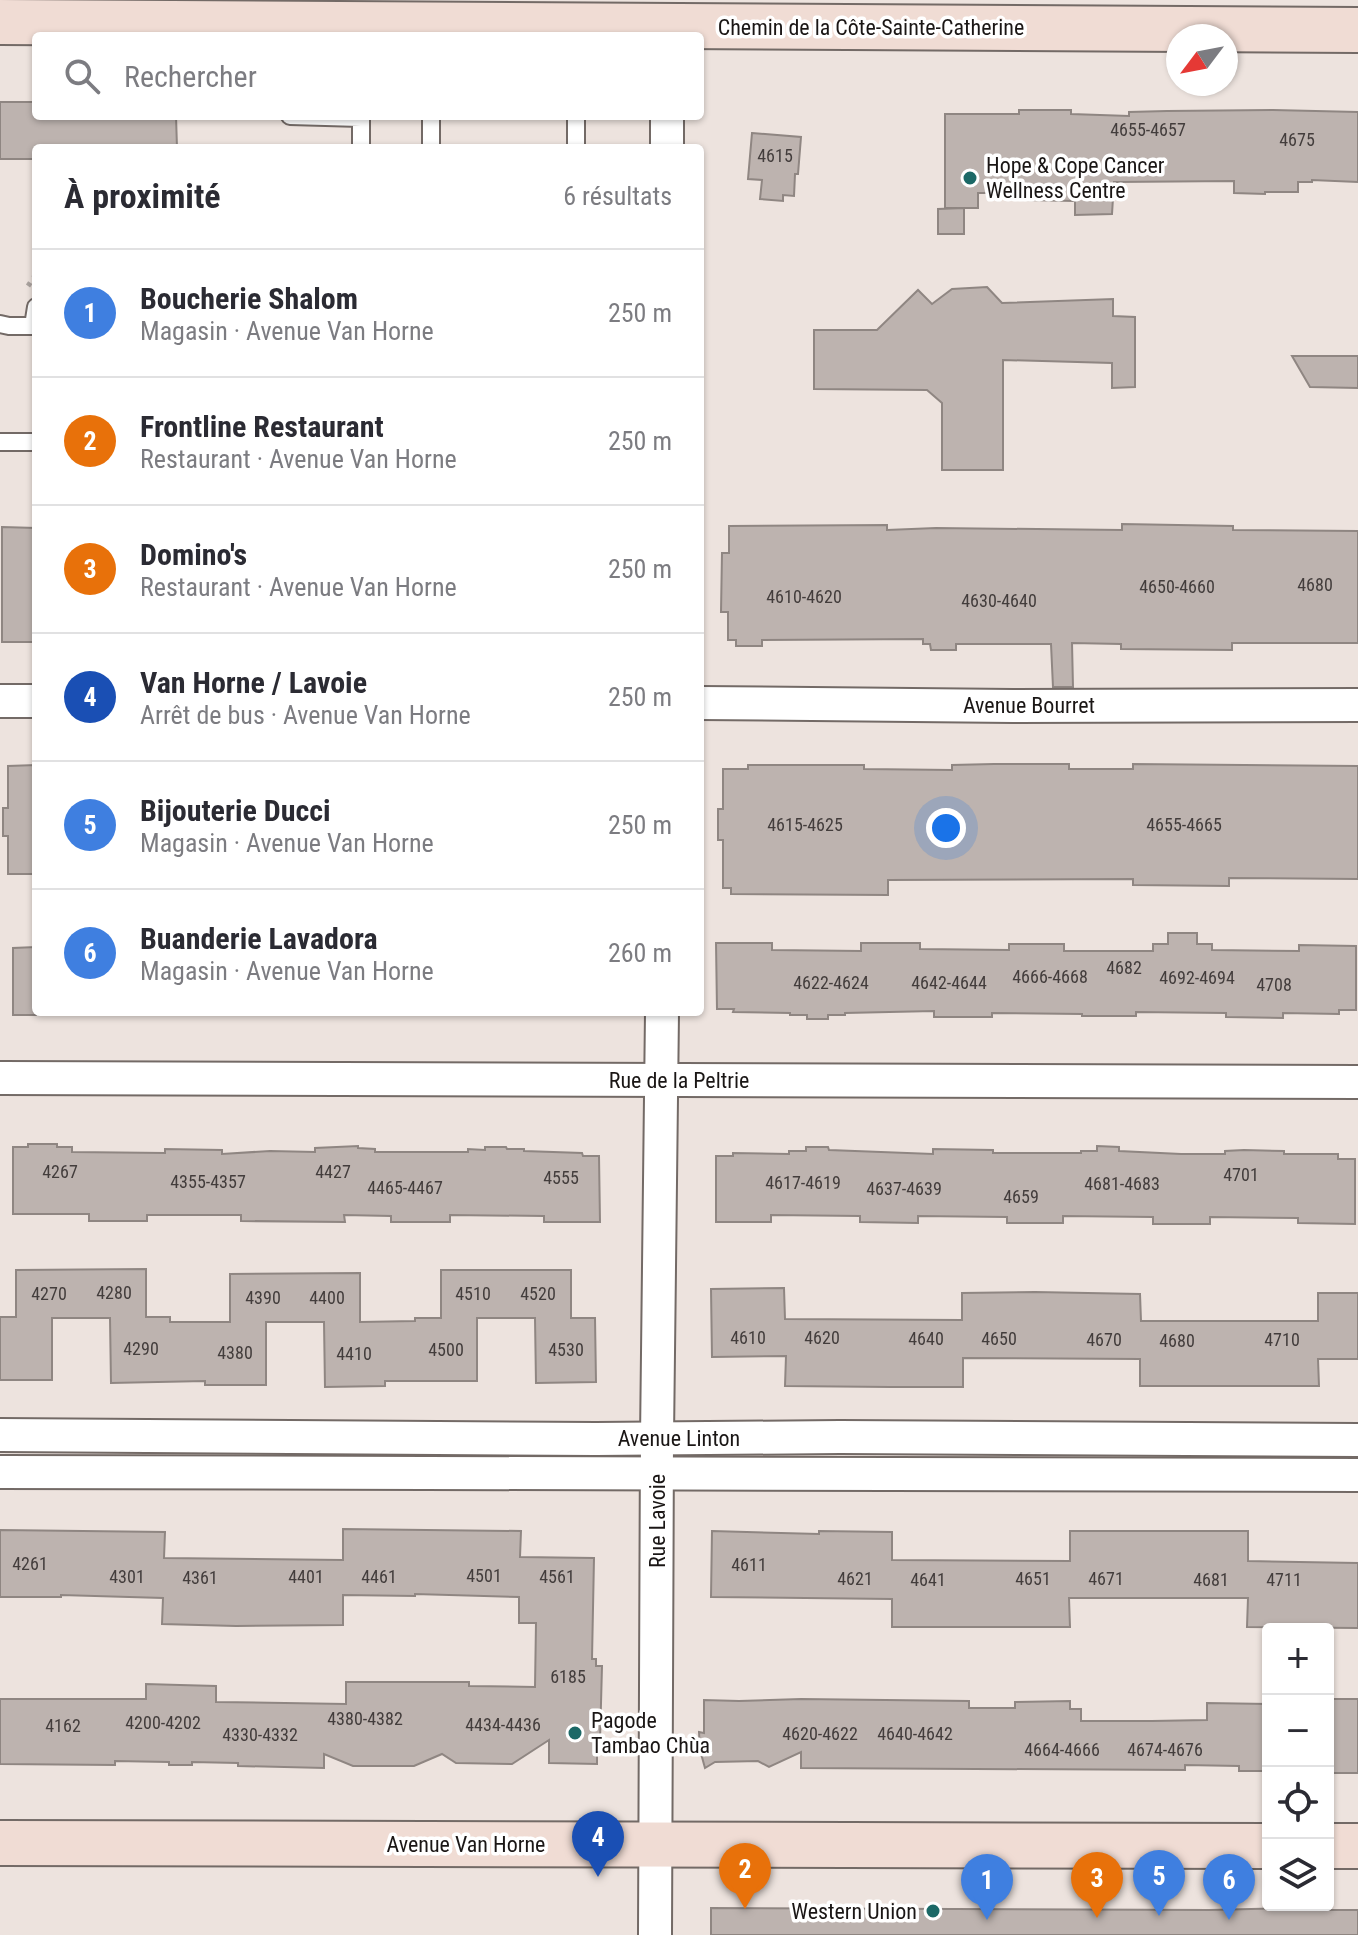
<!DOCTYPE html>
<html lang="fr">
<meta charset="utf-8">
<style>
:root{--surface:#fff;--page:#f7f7f7;--text:#2b2b33;--muted:#7c7c81;--line:#e1e1e2;--accent:#7c3aed}
body{margin:0;font-family:"Roboto Condensed",sans-serif;background:var(--page);color:var(--text)}
.controls{position:absolute;right:24px;bottom:24px;display:grid;overflow:hidden;border-radius:8px;box-shadow:0 2px 6px #0004}
.controls button{width:72px;height:72px;display:grid;place-items:center;padding:0;border:0;border-bottom:2px solid var(--line);background:var(--surface);color:var(--text);font:40px sans-serif}
.compass{position:absolute;left:1166px;top:24px;width:72px;height:72px;border-radius:50%;background:var(--surface);box-shadow:0 2px 6px #0004;rotate:238deg}
.you{position:absolute;left:946px;top:828px;width:28px;height:28px;margin:-20px;border:6px solid #fff;border-radius:50%;background:#1a73e8;box-shadow:0 0 0 12px #1a73e833}
.badge{display:grid;place-items:center;width:52px;height:52px;border-radius:50%;background:var(--accent);color:#fff;font-size:26px;font-weight:700}
.pin{position:absolute;translate:-50% -66px;filter:drop-shadow(0 2px 4px #0008)}
.pin::after{content:'';position:absolute;top:42px;width:28px;height:24px;background:inherit;clip-path:polygon(0 0,100% 0,50% 100%)}
.list{margin:0;padding:0;list-style:none}
h2{display:flex;justify-content:space-between;align-items:center;height:104px;margin:0;padding:0 32px;font-size:34px}
h2 small{font-size:26px;font-weight:400;color:var(--muted)}
.list li{display:grid;grid-template-columns:52px 1fr auto;gap:24px;align-items:center;box-sizing:border-box;height:128px;padding:0 32px;border-top:2px solid var(--line)}
.list b{display:block;font-size:30px;white-space:nowrap}
.list p{margin:0;font-size:26px;white-space:nowrap;color:var(--muted)}
.list em{font-size:26px;font-style:normal;color:var(--muted)}
.icon{flex:none;width:44px;height:44px;fill:none;stroke:currentColor;stroke-width:2;stroke-linecap:round;stroke-linejoin:round}
.map{position:relative;flex:none;width:1358px;height:1935px;overflow:hidden}
.search{position:absolute;background:var(--surface);box-shadow:0 2px 6px #0004;left:32px;top:32px;width:672px;height:88px;display:flex;align-items:center;gap:20px;box-sizing:border-box;padding:0 28px;border-radius:8px;color:var(--muted);font-size:30px}
.panel{position:absolute;background:var(--surface);box-shadow:0 2px 6px #0004;left:32px;top:144px;width:672px;height:872px;border-radius:8px}
.map>svg:first-child{display:block}
.building{fill:#bdb3af;stroke:#8f8682;stroke-width:2}
.lines{fill:none;stroke-linecap:round;stroke-linejoin:round}
.service-casing{stroke:#736a66;stroke-width:20}
.minor-casing{stroke:#736a66;stroke-width:36}
.secondary-casing{stroke:#736a66;stroke-width:48}
.path{stroke:#aca4a0;stroke-width:5;stroke-dasharray:4 6;stroke-linecap:butt}
.service{stroke:#fff;stroke-width:16}
.minor{stroke:#fff;stroke-width:32}
.secondary{stroke:#f0dcd4;stroke-width:44}
.poi-dot{fill:#1b6866;stroke:#fff;stroke-width:3}
.labels{text-anchor:middle;stroke-width:7;stroke-linejoin:round;paint-order:stroke}
.number-label{font-size:18px;fill:#433d3c}
.street-label{font-size:22px;fill:#1a1615;stroke:#fff}
.poi-label{font-size:22px;fill:#1a1615;stroke:#fff;text-anchor:start}
</style>
<div class="map">
<svg width="1358" height="1935" viewBox="0 0 1358 1935">
<rect width="100%" height="100%" fill="#ede3de"/>
<g class="building">
<path d="M0,102H36V116H176L177,148H36V159H0Z"/>
<path d="M1019,110H1071V114L1129,116V112L1167,111L1273,110L1358,112V182L1312,180V182H1298V192H1265V194L1234,193V181L1114,182L1112,214L1075,215V201L1025,200L1024,193H978V208H945V114H1019Z"/>
<path d="M752,133L801,137L798,174H795L794,196L783,195V201L760,199L762,180L748,179Z"/>
<path d="M964,208V234H938V209Z"/>
<path d="M987,287L1002,303L1113,299V316L1135,317V387L1112,388V363L1003,360V470H942V403L927,390L814,389V330H877L918,290L932,304L952,289Z"/>
<path d="M1292,356H1358V388L1310,387Z"/>
<path d="M1122,524L1233,526V530L1358,531V643H1232V650L1121,649V644L1072,643L1073,687H1053L1051,644H956V650H931L930,644H923V639L762,640V646H736V640H728V612H721L722,553H729V526L887,525V530L936,528L1122,530Z"/>
<path d="M2,527L36,528V642H2Z"/>
<path d="M994,764H1069V769H1133V764L1358,766V879L1229,878V886L1133,885V879L888,880V895L731,894V888H723V840H718V809H723V769H748V765H864V769L952,770V765Z"/>
<path d="M36,765V874H8V836H3V808H8V766Z"/>
<path d="M1168,933H1197V944H1212V950L1299,951V945L1356,946V1010H1339V1014L1283,1013V1018L1226,1017V1013L1136,1012V1016H1082V1014L992,1013V1017H934V1011L845,1013V1015H828V1019H807V1015H790V1013L733,1012L734,1009H717L716,943H772V950L861,951V943H920V949L1009,950V944H1064V951H1153V944H1168Z"/>
<path d="M36,947V1015H13V948Z"/>
<path d="M28,1144H57V1147H72V1152L165,1153V1149L222,1150V1154L270,1151L315,1152V1148L358,1146V1148L375,1149V1152H468V1149L485,1150V1147H506L507,1149H524V1151L582,1153L583,1156H599L600,1222H544V1216L450,1215V1222H391V1216L344,1215L345,1222L241,1221V1215H147V1221H89V1214H13V1147H28Z"/>
<path d="M1097,1146L1119,1147V1151L1181,1154H1225V1151L1244,1150L1284,1151V1154H1338V1159H1355V1224L1298,1223V1218L1210,1217V1224H1153V1217L1063,1216V1223H1007V1217L918,1216V1223L860,1222V1216L771,1215V1222H716V1156H733V1153L789,1154V1151H806V1147H828L829,1150L933,1154V1149L993,1150V1153H1081V1151H1097Z"/>
<path d="M146,1269V1317H170V1322H230V1274L360,1273V1322L415,1321V1318H441V1270H571V1318H595L596,1382L536,1383L535,1318H477V1381H385V1386L325,1387L324,1322H266V1385H205V1381L111,1383L110,1318H52V1380H0V1317H16V1270Z"/>
<path d="M784,1288L785,1319L962,1320V1293L1035,1292L1140,1294L1141,1321H1318V1293H1358V1359H1318L1319,1386H1140V1359L963,1358V1387H890L785,1386L786,1356L712,1357L711,1289Z"/>
<path d="M343,1529L521,1531L520,1557L594,1558L592,1659H596V1666H602L600,1741H597V1764L549,1763V1740L512,1764L456,1763L442,1754L414,1766H353L324,1754V1768L238,1766V1763L192,1762V1765H169V1762L115,1761V1765L0,1764V1699H146V1684L180,1685L216,1686V1702L346,1704V1682H469V1686L535,1687L536,1623H519V1597L415,1594V1596L343,1595V1625L236,1626L162,1624L163,1598L61,1595V1597H0V1530L165,1532L164,1558L343,1560Z"/>
<path d="M712,1531L819,1534V1531L892,1532V1560L1070,1561V1531H1248V1561L1358,1563V1628L1247,1627L1248,1598H1069L1070,1627H892V1599L711,1597Z"/>
<path d="M801,1699L969,1701V1708H1015V1702L1070,1701V1709H1081V1721H1152L1207,1720V1703L1268,1704V1771H1239V1766L1185,1765V1770L801,1768V1752L769,1767L758,1761L715,1762L705,1768L700,1750L699,1732L704,1733V1700L739,1701Z"/>
<rect x="1328" y="1699" width="30" height="74"/>
<path d="M1293,1905H1326V1910H1358V1935H711V1908L1209,1910L1293,1908Z"/>
</g>
<g class="lines">
<g class="service-casing">
<g id="service">
<path d="M290,116L361,118V148"/>
<path d="M576,116V148"/>
<path d="M431,148V116"/>
<path d="M0,324L9,326H36"/>
<path d="M33,326L36,307"/>
<path d="M0,442H36"/>
</g>
</g>
<g class="minor-casing">
<g id="minor">
<path d="M667,148V116"/>
<path d="M0,701H36"/>
<path d="M700,703L1013,706L1358,705"/>
<path d="M0,1078L1358,1082"/>
<path d="M0,1435L596,1439L840,1437L1358,1440"/>
<path d="M0,1472L1358,1475"/>
<path d="M655,1935L657,1438L662,1012"/>
</g>
</g>
<g class="secondary-casing">
<g id="secondary">
<path d="M0,22L1358,30"/>
<path d="M0,1843L1268,1846"/>
<path d="M1328,1846H1358"/>
</g>
</g>
<path class="path" d="M28,286L36,274"/>
<use href="#service" class="service"/>
<use href="#minor" class="minor"/>
<use href="#secondary" class="secondary"/>
</g>
<g class="poi-dot">
<circle cx="970" cy="178" r="8"/>
<circle cx="575" cy="1733" r="8"/>
<circle cx="933" cy="1911" r="8"/>
</g>
<g class="labels">
<g class="number-label">
<text x="1148" y="136">4655-4657</text>
<text x="1297" y="146">4675</text>
<text x="775" y="162">4615</text>
<text x="1315" y="591">4680</text>
<text x="1177" y="593">4650-4660</text>
<text x="804" y="603">4610-4620</text>
<text x="999" y="607">4630-4640</text>
<text x="805" y="831">4615-4625</text>
<text x="1184" y="831">4655-4665</text>
<text x="1124" y="974">4682</text>
<text x="1050" y="983">4666-4668</text>
<text x="1197" y="984">4692-4694</text>
<text x="831" y="989">4622-4624</text>
<text x="949" y="989">4642-4644</text>
<text x="1274" y="991">4708</text>
<text x="60" y="1178">4267</text>
<text x="333" y="1178">4427</text>
<text x="1241" y="1181">4701</text>
<text x="561" y="1184">4555</text>
<text x="208" y="1188">4355-4357</text>
<text x="803" y="1189">4617-4619</text>
<text x="1122" y="1190">4681-4683</text>
<text x="405" y="1194">4465-4467</text>
<text x="904" y="1195">4637-4639</text>
<text x="1021" y="1203">4659</text>
<text x="114" y="1299">4280</text>
<text x="49" y="1300">4270</text>
<text x="473" y="1300">4510</text>
<text x="538" y="1300">4520</text>
<text x="263" y="1304">4390</text>
<text x="327" y="1304">4400</text>
<text x="748" y="1344">4610</text>
<text x="822" y="1344">4620</text>
<text x="926" y="1345">4640</text>
<text x="999" y="1345">4650</text>
<text x="1104" y="1346">4670</text>
<text x="1282" y="1346">4710</text>
<text x="1177" y="1347">4680</text>
<text x="141" y="1355">4290</text>
<text x="446" y="1356">4500</text>
<text x="566" y="1356">4530</text>
<text x="235" y="1359">4380</text>
<text x="354" y="1360">4410</text>
<text x="30" y="1570">4261</text>
<text x="749" y="1571">4611</text>
<text x="484" y="1582">4501</text>
<text x="127" y="1583">4301</text>
<text x="306" y="1583">4401</text>
<text x="379" y="1583">4461</text>
<text x="557" y="1583">4561</text>
<text x="200" y="1584">4361</text>
<text x="855" y="1585">4621</text>
<text x="1033" y="1585">4651</text>
<text x="1106" y="1585">4671</text>
<text x="928" y="1586">4641</text>
<text x="1211" y="1586">4681</text>
<text x="1284" y="1586">4711</text>
<text x="568" y="1683">6185</text>
<text x="365" y="1725">4380-4382</text>
<text x="163" y="1729">4200-4202</text>
<text x="503" y="1731">4434-4436</text>
<text x="63" y="1732">4162</text>
<text x="820" y="1740">4620-4622</text>
<text x="915" y="1740">4640-4642</text>
<text x="260" y="1741">4330-4332</text>
<text x="1062" y="1756">4664-4666</text>
<text x="1165" y="1756">4674-4676</text>
</g>
<g class="street-label">
<text x="871" y="35">Chemin de la Côte-Sainte-Catherine</text>
<text x="1029" y="713">Avenue Bourret</text>
<text x="679" y="1088">Rue de la Peltrie</text>
<text x="679" y="1446">Avenue Linton</text>
<text transform="translate(657 1521) rotate(-90)" y="8">Rue Lavoie</text>
<text x="466" y="1852">Avenue Van Horne</text>
</g>
<g class="poi-label">
<text x="986" y="173">Hope &amp; Cope Cancer<tspan x="986" dy="25">Wellness Centre</tspan></text>
<text x="591" y="1728">Pagode<tspan x="591" dy="25">Tambao Chùa</tspan></text>
<text x="917" y="1919" text-anchor="end">Western Union</text>
</g>
</g>
</svg>
<div class="controls">
<button>+</button>
<button>−</button>
<button><svg class="icon" aria-label="locate" viewBox="0 0 24 24"><circle cx="12" cy="12" r="6"/><path d="M12 2v4M12 18v4M2 12h4M18 12h4"/></svg></button>
<button><svg class="icon" aria-label="layers" viewBox="0 0 24 24"><path d="M12 4l9 5-9 5-9-5zM3 14l9 5 9-5"/></svg></button>
</div>
<svg class="compass" viewBox="-18 -18 36 36"><path d="M0-13l5 13h-10z" fill="#e53935"/><path d="M0 13l5-13h-10z" fill="#7c7c81"/></svg>
<div class="you"></div>
<div class="pin badge" style="left:987px;top:1920px;background:#3f7fe0">1</div>
<div class="pin badge" style="left:745px;top:1909px;background:#e8710a">2</div>
<div class="pin badge" style="left:1097px;top:1918px;background:#e8710a">3</div>
<div class="pin badge" style="left:598px;top:1877px;background:#1a4fb4">4</div>
<div class="pin badge" style="left:1159px;top:1916px;background:#3f7fe0">5</div>
<div class="pin badge" style="left:1229px;top:1920px;background:#3f7fe0">6</div>
<div class="search"><svg class="icon" aria-label="search" viewBox="0 0 24 24"><circle cx="10" cy="10" r="6"/><path d="M15 15l6 6"/></svg>Rechercher</div>
<section class="panel">
<h2>À proximité<small>6 résultats</small></h2>
<ul class="list">
<li><span class="badge" style="background:#3f7fe0">1</span><div><b>Boucherie Shalom</b><p>Magasin · Avenue Van Horne</p></div><em>250 m</em></li>
<li><span class="badge" style="background:#e8710a">2</span><div><b>Frontline Restaurant</b><p>Restaurant · Avenue Van Horne</p></div><em>250 m</em></li>
<li><span class="badge" style="background:#e8710a">3</span><div><b>Domino's</b><p>Restaurant · Avenue Van Horne</p></div><em>250 m</em></li>
<li><span class="badge" style="background:#1a4fb4">4</span><div><b>Van Horne / Lavoie</b><p>Arrêt de bus · Avenue Van Horne</p></div><em>250 m</em></li>
<li><span class="badge" style="background:#3f7fe0">5</span><div><b>Bijouterie Ducci</b><p>Magasin · Avenue Van Horne</p></div><em>250 m</em></li>
<li><span class="badge" style="background:#3f7fe0">6</span><div><b>Buanderie Lavadora</b><p>Magasin · Avenue Van Horne</p></div><em>260 m</em></li>
</ul>
</section>
</div>
